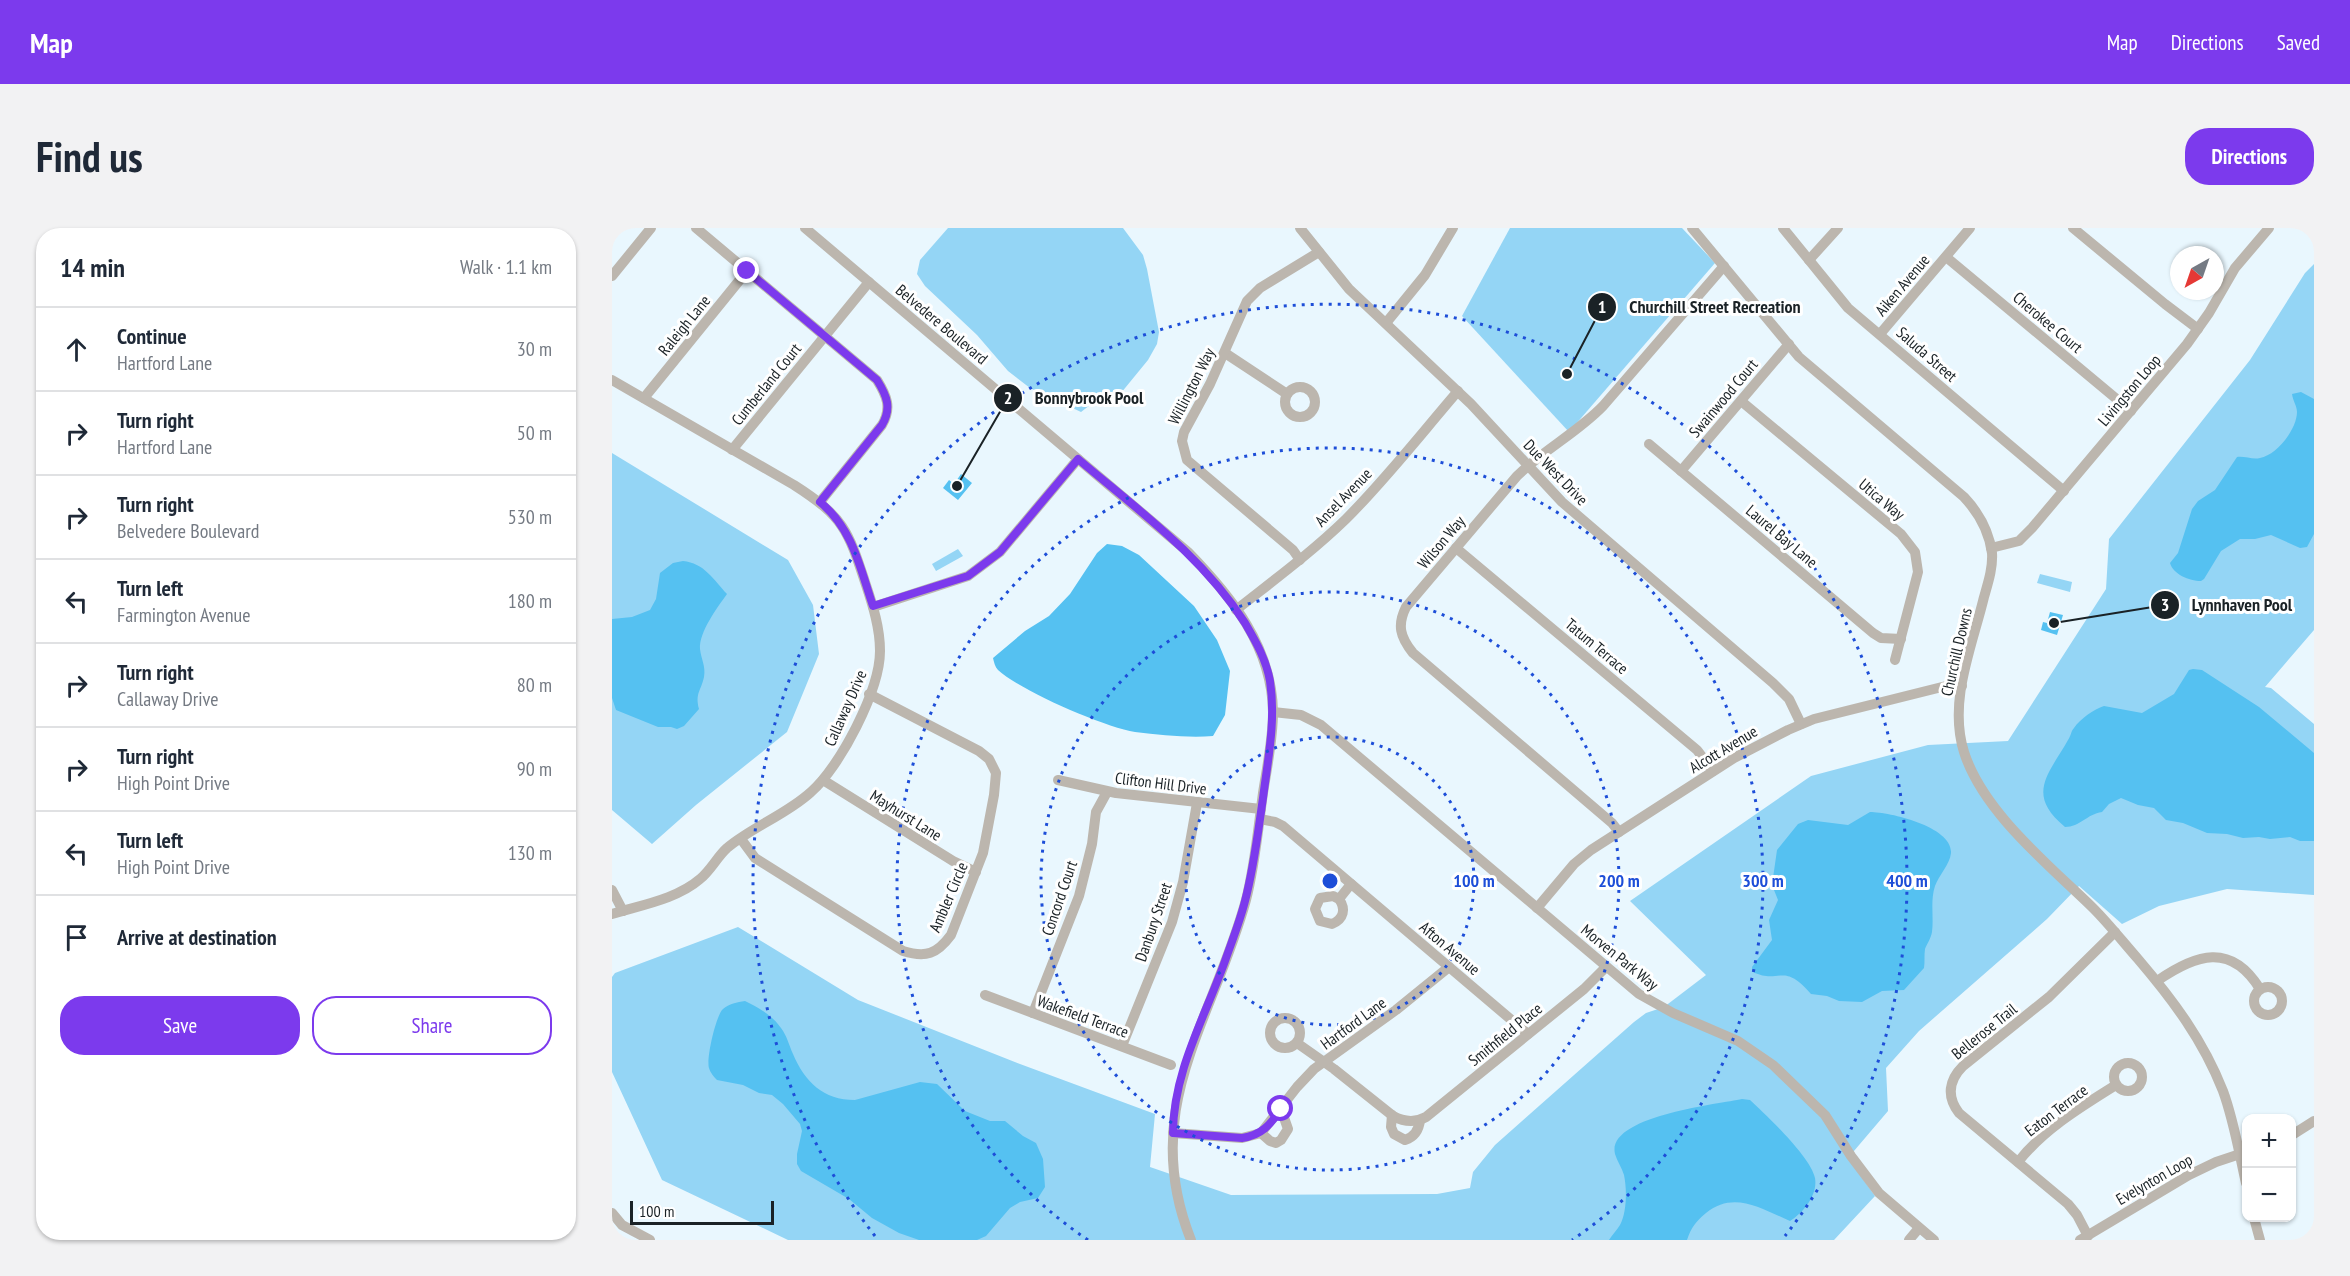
<!DOCTYPE html>
<meta charset="utf-8">
<style>
:root{--surface:#fff;--page:#f2f2f3;--text:#1f2937;--muted:#747a83;--line:#e0e1e3;--accent:#7c3aed}
body{margin:0;font-family:"PT Sans Narrow",sans-serif;background:var(--page);color:var(--text)}
.controls{position:absolute;right:18px;bottom:18px;display:grid;overflow:hidden;border-radius:12px;box-shadow:0 2px 4px #0004}
.controls button{width:54px;height:54px;display:grid;place-items:center;padding:0;border:0;border-bottom:2px solid var(--line);background:var(--surface);color:var(--text);font:30px sans-serif}
.compass{position:absolute;left:1558px;top:18px;width:54px;height:54px;border-radius:50%;background:var(--surface);box-shadow:0 2px 4px #0004;rotate:220deg}
.scale{position:absolute;left:18px;bottom:15px;width:144px;box-sizing:border-box;padding-left:6px;border:3px solid #1a2226;border-top:0;font-size:16px;line-height:21px;white-space:nowrap;color:#1a2226;-webkit-text-stroke:4px #fff;paint-order:stroke}
.stop{position:absolute;width:18px;height:18px;margin:-14px;border:4px solid #7c3aed;border-radius:50%;background:#fff}
.stop.end{background:#7c3aed;border-color:#fff;box-shadow:0 2px 6px #0008}
.list{margin:0;padding:0;list-style:none}
h2{display:flex;justify-content:space-between;align-items:center;height:78px;margin:0;padding:0 24px;font-size:26px}
h2 small{font-size:20px;font-weight:400;color:var(--muted)}
.list li{display:grid;grid-template-columns:39px 1fr auto;gap:18px;align-items:center;box-sizing:border-box;height:84px;padding:0 24px;border-top:2px solid var(--line)}
.list b{display:block;font-size:22px;white-space:nowrap}
.list p{margin:0;font-size:20px;white-space:nowrap;color:var(--muted)}
.list em{font-size:20px;font-style:normal;color:var(--muted)}
.actions{display:flex;gap:12px;padding:18px 24px}
.actions a{flex:1;padding:14px 0;border:2px solid var(--accent);border-radius:24px;text-align:center;font-size:21px;color:var(--accent)}
.actions .main{background:var(--accent);color:#fff}
.icon{flex:none;width:33px;height:33px;fill:none;stroke:currentColor;stroke-width:2;stroke-linecap:round;stroke-linejoin:round}
.map{position:relative;flex:none;width:1702px;height:1012px;overflow:hidden;border-radius:24px}
header{display:flex;align-items:center;gap:36px;box-sizing:border-box;height:84px;padding:0 30px;background:var(--accent);color:#fff}
header strong{font-size:28px}
nav{display:flex;gap:33px;margin-inline-start:auto;font-size:21px}
.intro{display:flex;align-items:center;justify-content:space-between;box-sizing:border-box;height:144px;padding:0 36px}
h1{margin:0;font-size:42px}
.button{padding:15px 27px;border-radius:24px;background:var(--accent);color:#fff;font-size:21px;font-weight:700}
main{display:flex;gap:36px;padding:0 36px}
aside{flex:1;background:var(--surface);border-radius:24px;box-shadow:0 2px 4px #0004}
.map>svg:first-child{display:block}
.green{fill:#94d5f5}
.water{fill:#55c1f1}
.lines{fill:none;stroke-linecap:round;stroke-linejoin:round}
.minor{stroke:#bcb6ae;stroke-width:10}
.route{stroke:#7c3aed;stroke-width:8}
.ring{fill:none;stroke:#1d4ed8;stroke-width:3;stroke-dasharray:3 6}
.labels{text-anchor:middle;stroke-width:6;stroke-linejoin:round;paint-order:stroke}
.street-label{font-size:16px;fill:#1a2226;stroke:#fff}
.centre{fill:#1d4ed8;stroke:#fff;stroke-width:3}
.ring-label{font-size:18px;text-anchor:middle;font-weight:bold;fill:#1d4ed8;stroke:#fff;stroke-width:6;stroke-linejoin:round;paint-order:stroke}
.leader{fill:none;stroke:#1a2226;stroke-width:2}
.callout-dot{fill:#1a2226;stroke:#fff;stroke-width:2}
.mark-label{font-size:18px;text-anchor:middle;font-weight:bold;fill:#fff}
.callout-label{font-size:18px;text-anchor:middle;font-weight:bold;fill:#1a2226;stroke:#fff;stroke-width:6;stroke-linejoin:round;paint-order:stroke}
</style>
<header>
<strong>Map</strong>
<nav><a>Map</a><a>Directions</a><a>Saved</a></nav>
</header>
<div class="intro"><h1>Find us</h1><a class="button">Directions</a></div>
<main>
<aside>
<h2>14 min<small>Walk · 1.1 km</small></h2>
<ul class="list">
<li><svg class="icon" aria-label="ahead" viewBox="0 0 24 24"><path d="M12 20V5M6 11l6-6 6 6"/></svg><div><b>Continue</b><p>Hartford Lane</p></div><em>30 m</em></li>
<li><svg class="icon" aria-label="right" viewBox="0 0 24 24"><path d="M7 20v-9h11M14 6l5 5-5 5"/></svg><div><b>Turn right</b><p>Hartford Lane</p></div><em>50 m</em></li>
<li><svg class="icon" aria-label="right" viewBox="0 0 24 24"><path d="M7 20v-9h11M14 6l5 5-5 5"/></svg><div><b>Turn right</b><p>Belvedere Boulevard</p></div><em>530 m</em></li>
<li><svg class="icon" aria-label="left" viewBox="0 0 24 24"><path d="M17 20v-9H6M10 6l-5 5 5 5"/></svg><div><b>Turn left</b><p>Farmington Avenue</p></div><em>180 m</em></li>
<li><svg class="icon" aria-label="right" viewBox="0 0 24 24"><path d="M7 20v-9h11M14 6l5 5-5 5"/></svg><div><b>Turn right</b><p>Callaway Drive</p></div><em>80 m</em></li>
<li><svg class="icon" aria-label="right" viewBox="0 0 24 24"><path d="M7 20v-9h11M14 6l5 5-5 5"/></svg><div><b>Turn right</b><p>High Point Drive</p></div><em>90 m</em></li>
<li><svg class="icon" aria-label="left" viewBox="0 0 24 24"><path d="M17 20v-9H6M10 6l-5 5 5 5"/></svg><div><b>Turn left</b><p>High Point Drive</p></div><em>130 m</em></li>
<li><svg class="icon" aria-label="arrive" viewBox="0 0 24 24"><path d="M6 21V4h12l-3 4 3 4H6"/></svg><div><b>Arrive at destination</b></div></li>
</ul>
<div class="actions"><a class="main">Save</a><a>Share</a></div>
</aside>
<div class="map">
<svg width="1702" height="1012" viewBox="0 0 1702 1012">
<rect width="100%" height="100%" fill="#e9f7fe"/>
<g class="green">
<path d="M336,0H511L531,27L535,41L547,104L545,116L536,132L509,165L486,171L469,184L418,160L396,143L365,107L313,58L305,46L308,32Z"/>
<path d="M898,0H1070L1103,35L957,204L850,88Z"/>
<path d="M1702,36V402L1653,459L1659,460L1702,496V667L1615,661L1547,678L1510,696L1467,658L1435,691L1307,803L1274,840L1276,883L1236,930L1263,968L1222,1012H176L50,952L0,844V749L3,745L126,699L246,772L408,836L543,886L538,939L619,967L825,966L858,960L861,944L883,917L1022,794L1034,785L1052,779L1094,747L1018,673L1199,548L1316,517L1396,513L1494,361L1497,311L1638,132L1693,45Z"/>
<path d="M0,225L176,332L201,377L207,426L175,504L84,577L40,616L0,582Z"/>
<path d="M346,321L351,328L324,343L320,336Z"/>
<path d="M1428,346L1460,354L1458,364L1425,355Z"/>
</g>
<g class="water">
<path d="M1689,164L1702,171V306L1695,319L1688,320L1659,307L1643,311H1628L1609,323L1592,351L1589,353C1577,353 1561,346 1558,335L1566,325L1580,281L1586,273L1603,262L1625,229C1633,228 1641,232 1648,230C1665,227 1685,201 1685,184C1685,178 1681,173 1680,166Z"/>
<path d="M349,246L360,255L346,272L331,260L337,252L342,256Z"/>
<path d="M495,316L510,318L527,327L582,378L605,412L618,443L613,487L601,508C576,510 549,507 523,504C492,499 409,463 386,442C383,439 382,434 381,430L413,403L437,388L458,366L485,325Z"/>
<path d="M71,333C92,335 101,351 115,366C105,380 87,404 88,421C89,431 94,438 92,449C89,463 83,465 87,481L72,498L65,501L59,499H46L4,482L0,470V391L20,389L38,382L44,371L48,345L61,335Z"/>
<path d="M1438,384L1451,387L1445,407L1429,402L1431,394L1435,395Z"/>
<path d="M1581,441L1590,442L1647,479L1702,525V613H1688L1678,609L1658,611L1647,609L1631,610L1615,606L1595,605L1571,595L1554,592L1542,580L1526,577L1509,570L1497,576L1490,584C1475,586 1468,599 1453,599C1413,566 1437,546 1456,512C1459,508 1459,503 1462,500C1468,491 1482,481 1492,478L1530,485L1562,466L1577,442Z"/>
<path d="M1258,584C1278,584 1341,599 1339,625C1338,636 1327,647 1323,658C1318,673 1322,689 1320,704C1319,710 1315,716 1313,721C1312,727 1313,734 1312,740L1292,762L1270,763L1250,774L1227,773L1215,768L1199,766C1171,733 1167,757 1141,744L1140,739L1160,712L1157,692L1166,672L1160,657L1165,622L1186,596L1196,592L1236,597Z"/>
<path d="M133,773C147,780 160,787 169,800C175,808 177,817 181,826C193,854 211,872 243,872L308,854L325,856L353,883L378,893H393L411,908L424,915L431,931L433,959L426,970L408,974L398,980L374,1008L365,1012H307L287,1005L260,990L237,971L189,943L185,936V926L190,903L188,896L171,876L160,867L147,865L131,857L105,852C102,849 98,844 97,840C94,831 104,787 111,781C117,776 125,774 133,773Z"/>
<path d="M1130,871L1138,872C1154,887 1199,929 1203,950C1206,967 1191,985 1178,993C1150,981 1122,962 1094,985C1084,993 1079,1000 1075,1012H997C1000,1007 1005,1002 1008,997C1015,984 1015,961 1012,947C1010,940 1005,933 1003,926C994,888 1107,876 1130,871Z"/>
</g>
<g class="lines">
<g class="minor">
<path d="M84,0L265,152C275,168 280,180 270,197L208,274"/>
<path d="M193,0L576,324C620,369 660,419 661,484C661,511 655,539 651,565C646,601 643,637 634,672C601,793 526,880 579,1012"/>
<path d="M688,0L737,61L859,176L950,274L1161,455L1177,471L1189,496"/>
<path d="M1080,0L1187,129L1352,269C1367,285 1377,303 1380,325C1381,340 1376,355 1372,369C1360,419 1336,473 1352,524C1371,584 1437,637 1481,680C1497,696 1511,714 1526,731C1561,772 1591,812 1611,863C1622,893 1627,925 1634,955"/>
<path d="M1171,0L1236,80L1452,263"/>
<path d="M1461,0L1553,76L1586,101"/>
<path d="M1334,29L1519,183"/>
<path d="M1197,32L1226,0"/>
<path d="M0,48L39,0"/>
<path d="M774,95L813,47L841,0"/>
<path d="M1268,106L1358,0"/>
<path d="M613,125L675,166"/>
<path d="M0,152L182,257C232,289 236,302 254,357C261,378 268,400 268,423C268,462 228,539 199,564C174,587 141,598 115,620C105,629 99,642 88,651C65,671 29,677 0,686"/>
<circle cx="688" cy="174" r="15"/>
<path d="M32,170L135,43"/>
<path d="M1129,173L1289,306L1303,324L1306,344L1283,432"/>
<path d="M1037,216L1261,405L1269,410L1289,411"/>
<path d="M120,222L257,54"/>
<path d="M1069,243L1177,116"/>
<path d="M844,320L1085,522L1101,543"/>
<path d="M1379,320L1407,313L1420,300L1575,116L1597,85L1623,40L1657,0"/>
<path d="M688,332L681,322L575,232L570,213L572,204L598,156L635,73L648,60L707,24"/>
<path d="M261,379L356,348L388,324L466,231"/>
<path d="M624,382C662,352 700,324 734,291C774,251 809,206 846,163"/>
<path d="M661,484L689,487L709,497L1027,766L1061,785L1126,813L1161,837L1213,887L1239,928L1267,965L1322,1012"/>
<path d="M211,552L341,633L364,644"/>
<path d="M446,552L504,565L649,581"/>
<path d="M648,591L663,594L671,598L916,806"/>
<path d="M1007,604L1000,595L801,425C788,409 785,397 794,379L905,248C931,222 965,205 991,178L1112,38"/>
<path d="M129,611L143,630L291,723C314,730 325,726 339,707L371,625L382,567L384,545L377,531L367,523L257,466"/>
<path d="M0,662L11,683"/>
<path d="M727,671L721,668L708,670L703,681L708,693L720,696C732,691 734,681 727,671L739,656"/>
<path d="M925,680L962,636L979,622L1122,530L1176,502L1202,491L1334,458H1350"/>
<path d="M1545,753C1584,726 1619,714 1648,761"/>
<circle cx="1656" cy="773" r="14"/>
<path d="M373,767L559,837"/>
<path d="M421,785L467,668L480,616L484,584L495,564"/>
<circle cx="673" cy="805" r="15"/>
<path d="M685,815L722,841L781,888C792,894 803,895 814,889L972,761L994,739"/>
<path d="M510,818L560,694L571,654L585,575"/>
<circle cx="1516" cy="849" r="14"/>
<path d="M780,887L779,899L782,906L793,912C802,909 807,902 808,892"/>
<path d="M561,905L630,910L649,905L685,859L702,841L784,782L837,739"/>
<path d="M649,905L658,913L664,915L669,912L676,901L669,881"/>
<path d="M1680,907L1702,893"/>
<path d="M1406,934C1432,901 1469,879 1504,857"/>
<path d="M0,985L10,997L38,1012"/>
<path d="M1642,990L1648,1012"/>
<path d="M1476,1008L1465,987L1456,976L1347,885C1334,868 1337,852 1351,838L1437,769L1503,704"/>
<path d="M1297,1012L1307,1000"/>
<path d="M1468,1012L1577,947L1604,934L1634,924"/>
<path d="M1700,1012L1702,1011"/>
</g>
</g>
<g class="lines">
<path class="route" d="M135,43L265,152C275,168 280,180 270,197L208,274C241,301 248,340 261,378L356,348L388,324L466,231C526,282 590,328 633,395C644,414 654,431 658,453C664,492 656,531 651,570C646,604 642,639 633,673C628,693 620,713 613,733C593,789 561,844 561,905L630,910C650,907 658,897 669,881"/>
</g>
<g class="ring">
<circle cx="718" cy="653" r="144"/>
<circle cx="718" cy="653" r="289"/>
<path d="M476 1012A433 433 0 1 1 960 1012"/>
<path d="M263 1008A577 577 0 1 1 1173 1008"/>
</g>
<g class="labels">
<g class="street-label">
<text transform="translate(1290 57) rotate(-50)" y="6">Aiken Avenue</text>
<text transform="translate(1436 94) rotate(40)" y="6">Cherokee Court</text>
<text transform="translate(330 96) rotate(40)" y="6">Belvedere Boulevard</text>
<text transform="translate(72 97) rotate(-51)" y="6">Raleigh Lane</text>
<text transform="translate(1315 126) rotate(41)" y="6">Saluda Street</text>
<text transform="translate(154 156) rotate(-51)" y="6">Cumberland Court</text>
<text transform="translate(579 158) rotate(-63)" y="6">Willington Way</text>
<text transform="translate(1517 162) rotate(-50)" y="6">Livingston Loop</text>
<text transform="translate(1111 170) rotate(-50)" y="6">Swainwood Court</text>
<text transform="translate(944 244) rotate(46)" y="6">Due West Drive</text>
<text transform="translate(731 269) rotate(-46)" y="6">Ansel Avenue</text>
<text transform="translate(1270 271) rotate(40)" y="6">Utica Way</text>
<text transform="translate(1170 308) rotate(40)" y="6">Laurel Bay Lane</text>
<text transform="translate(829 314) rotate(-50)" y="6">Wilson Way</text>
<text transform="translate(985 418) rotate(40)" y="6">Tatum Terrace</text>
<text transform="translate(1344 424) rotate(-77)" y="6">Churchill Downs</text>
<text transform="translate(233 480) rotate(-66)" y="6">Callaway Drive</text>
<text transform="translate(1111 521) rotate(-31)" y="6">Alcott Avenue</text>
<text transform="translate(549 555) rotate(7)" y="6">Clifton Hill Drive</text>
<text transform="translate(294 587) rotate(32)" y="6">Mayhurst Lane</text>
<text transform="translate(336 669) rotate(-67)" y="6">Ambler Circle</text>
<text transform="translate(447 670) rotate(-71)" y="6">Concord Court</text>
<text transform="translate(541 694) rotate(-71)" y="6">Danbury Street</text>
<text transform="translate(838 720) rotate(40)" y="6">Afton Avenue</text>
<text transform="translate(1008 729) rotate(39)" y="6">Morven Park Way</text>
<text transform="translate(471 788) rotate(20)" y="6">Wakefield Terrace</text>
<text transform="translate(741 795) rotate(-36)" y="6">Hartford Lane</text>
<text transform="translate(1372 803) rotate(-39)" y="6">Bellerose Trail</text>
<text transform="translate(893 806) rotate(-39)" y="6">Smithfield Place</text>
<text transform="translate(1444 882) rotate(-37)" y="6">Eaton Terrace</text>
<text transform="translate(1542 951) rotate(-30)" y="6">Evelynton Loop</text>
</g>
</g>
<circle cx="718" cy="653" r="9" class="centre"/>
<g class="ring-label">
<text x="862" y="659">100 m</text>
<text x="1007" y="659">200 m</text>
<text x="1151" y="659">300 m</text>
<text x="1295" y="659">400 m</text>
</g>
<path class="leader" d="M955 146L990 79M345 258L396 170M1442 395L1553 377"/>
<g class="callout-dot">
<circle cx="955" cy="146" r="6"/>
<circle cx="345" cy="258" r="6"/>
<circle cx="1442" cy="395" r="6"/>
<circle cx="990" cy="79" r="15"/>
<circle cx="396" cy="170" r="15"/>
<circle cx="1553" cy="377" r="15"/>
</g>
<g class="mark-label">
<text x="990" y="85">1</text>
<text x="396" y="176">2</text>
<text x="1553" y="383">3</text>
</g>
<g class="callout-label">
<text x="1103" y="85">Churchill Street Recreation</text>
<text x="477" y="176">Bonnybrook Pool</text>
<text x="1630" y="383">Lynnhaven Pool</text>
</g>
</svg>
<div class="controls">
<button>+</button>
<button>−</button>
</div>
<svg class="compass" viewBox="-18 -18 36 36"><path d="M0-13l5 13h-10z" fill="#e53935"/><path d="M0 13l5-13h-10z" fill="#747a83"/></svg>
<div class="scale">100 m</div>
<div class="stop" style="left:669px;top:881px"></div>
<div class="stop end" style="left:135px;top:43px"></div>
</div>
</main>
